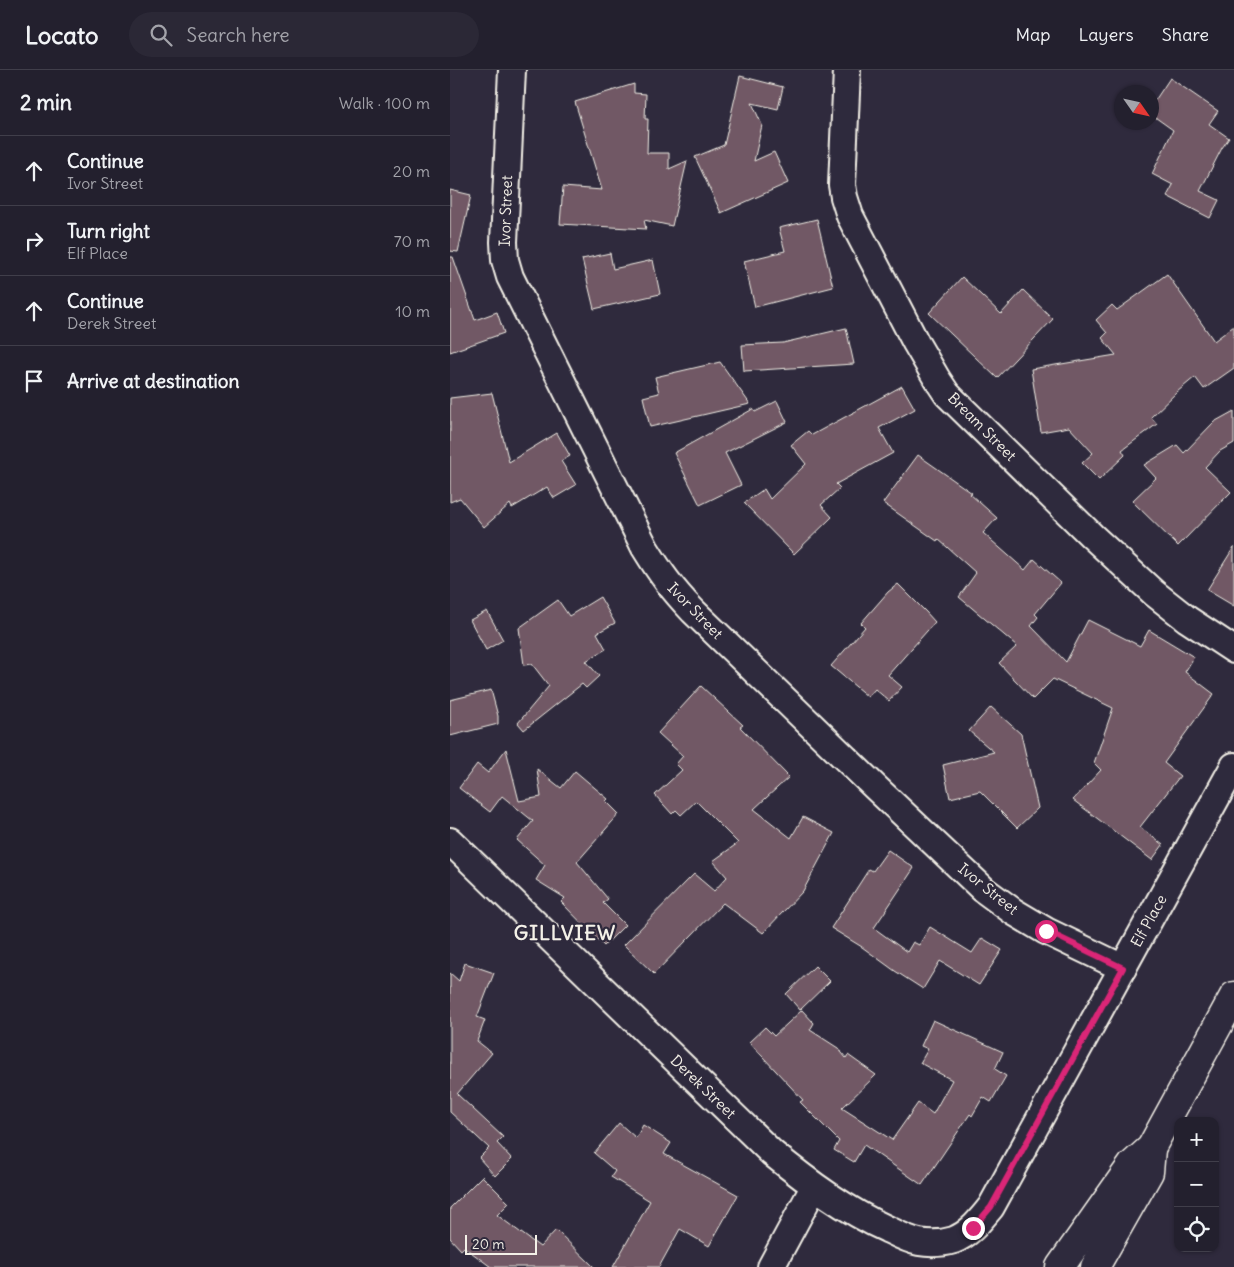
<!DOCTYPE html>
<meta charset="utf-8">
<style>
:root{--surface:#23202e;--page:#2b2836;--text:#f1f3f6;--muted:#a3a3aa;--line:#403e4a}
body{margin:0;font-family:Delius,sans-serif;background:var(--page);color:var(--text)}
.controls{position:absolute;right:15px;bottom:15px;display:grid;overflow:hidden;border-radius:10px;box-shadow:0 1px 4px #0004}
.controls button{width:45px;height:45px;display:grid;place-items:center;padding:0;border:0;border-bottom:1px solid var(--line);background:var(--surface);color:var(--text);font:25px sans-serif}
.compass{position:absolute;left:664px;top:15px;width:45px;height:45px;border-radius:50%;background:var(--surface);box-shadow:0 1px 4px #0004;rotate:124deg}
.scale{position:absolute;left:15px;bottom:12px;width:72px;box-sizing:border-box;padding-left:5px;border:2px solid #f4f1e8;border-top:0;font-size:14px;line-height:18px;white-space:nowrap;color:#f4f1e8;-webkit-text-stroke:4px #2f2a3d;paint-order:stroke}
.stop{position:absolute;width:15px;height:15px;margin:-11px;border:4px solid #db2777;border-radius:50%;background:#fff}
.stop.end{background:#db2777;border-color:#fff;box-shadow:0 1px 5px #0008}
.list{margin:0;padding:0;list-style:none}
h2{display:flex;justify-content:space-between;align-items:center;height:65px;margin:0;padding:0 20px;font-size:21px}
h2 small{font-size:16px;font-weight:400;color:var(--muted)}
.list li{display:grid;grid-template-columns:32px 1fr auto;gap:15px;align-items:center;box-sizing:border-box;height:70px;padding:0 20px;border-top:1px solid var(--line)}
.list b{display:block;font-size:19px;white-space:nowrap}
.list p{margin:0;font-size:16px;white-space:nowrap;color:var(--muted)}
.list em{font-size:16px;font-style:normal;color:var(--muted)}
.icon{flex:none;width:28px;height:28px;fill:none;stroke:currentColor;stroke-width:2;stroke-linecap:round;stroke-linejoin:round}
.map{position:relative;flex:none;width:784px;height:1197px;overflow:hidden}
header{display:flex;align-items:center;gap:30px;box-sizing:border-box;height:70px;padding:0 25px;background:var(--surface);border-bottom:1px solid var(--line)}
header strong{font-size:24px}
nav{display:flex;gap:28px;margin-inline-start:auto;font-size:18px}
.search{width:350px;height:45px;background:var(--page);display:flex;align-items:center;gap:12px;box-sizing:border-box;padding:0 18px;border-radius:28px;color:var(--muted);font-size:19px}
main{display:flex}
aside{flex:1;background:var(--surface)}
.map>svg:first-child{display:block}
.building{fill:#715965;stroke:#f4f1e8}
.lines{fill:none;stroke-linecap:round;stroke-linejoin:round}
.minor-casing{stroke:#f4f1e8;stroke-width:30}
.secondary-casing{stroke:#f4f1e8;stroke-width:31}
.minor{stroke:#2f2a3d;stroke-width:26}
.secondary{stroke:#2f2a3d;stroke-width:28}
.route{stroke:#db2777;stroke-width:6}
.labels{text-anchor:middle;stroke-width:4.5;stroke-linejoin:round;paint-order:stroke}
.street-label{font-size:15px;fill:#f4f1e8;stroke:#2f2a3d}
.district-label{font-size:20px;font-weight:bold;letter-spacing:1px;fill:#f4f1e8;stroke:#2f2a3d}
</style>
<header>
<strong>Locato</strong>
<div class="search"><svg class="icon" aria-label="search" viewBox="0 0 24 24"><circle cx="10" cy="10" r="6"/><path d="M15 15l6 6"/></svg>Search here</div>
<nav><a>Map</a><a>Layers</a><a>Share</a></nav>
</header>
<main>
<aside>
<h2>2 min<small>Walk · 100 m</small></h2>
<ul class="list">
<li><svg class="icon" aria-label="ahead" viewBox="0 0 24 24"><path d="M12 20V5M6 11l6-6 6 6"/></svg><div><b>Continue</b><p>Ivor Street</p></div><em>20 m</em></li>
<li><svg class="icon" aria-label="right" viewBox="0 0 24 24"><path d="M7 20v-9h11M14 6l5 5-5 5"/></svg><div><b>Turn right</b><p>Elf Place</p></div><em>70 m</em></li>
<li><svg class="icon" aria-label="ahead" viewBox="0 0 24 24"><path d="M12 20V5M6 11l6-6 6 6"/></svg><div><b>Continue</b><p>Derek Street</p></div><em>10 m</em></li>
<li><svg class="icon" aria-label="arrive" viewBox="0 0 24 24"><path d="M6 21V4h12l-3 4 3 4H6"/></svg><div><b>Arrive at destination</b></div></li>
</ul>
</aside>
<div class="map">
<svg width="784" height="1197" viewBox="0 0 784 1197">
<rect width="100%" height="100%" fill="#2f2a3d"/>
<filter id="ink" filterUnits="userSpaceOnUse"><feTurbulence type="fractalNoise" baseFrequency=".02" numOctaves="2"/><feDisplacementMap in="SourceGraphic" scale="10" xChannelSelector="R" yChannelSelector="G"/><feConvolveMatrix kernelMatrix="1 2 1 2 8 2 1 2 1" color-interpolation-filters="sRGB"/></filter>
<g filter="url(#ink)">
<g class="building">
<path d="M290,6L333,17L328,39L302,33L312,55L304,91L324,82L338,113L271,143L245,87L274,75Z"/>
<path d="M720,8L768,41L759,54L779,68L772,78L750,121L769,130L760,148L717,126L723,115L702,104L723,60L702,45V35Z"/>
<path d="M184,14V23L196,24L195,49H198L197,83H219V99L237,91L222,156L194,150L196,159L110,154L113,117L152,120L125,32Z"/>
<path d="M0,120L21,125L8,182L0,181Z"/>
<path d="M367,149L383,217L305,237L294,191L335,181L329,158Z"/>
<path d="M160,183L163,199L203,190L210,224L144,239L132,189Z"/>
<path d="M0,187H3L25,250L47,242L54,263L0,282Z"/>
<path d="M717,204L764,271L784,256V298L754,319L745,307L727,322L701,347L707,354L672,380L675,385L649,410L632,393L643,383L619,357L591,362L581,299L666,285L652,268L657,263L646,250L662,235L667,240Z"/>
<path d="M512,207L551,244L573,220L603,249L547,308L479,243Z"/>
<path d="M396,258L404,294L294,301L292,275L333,273Z"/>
<path d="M270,292L300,334L200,357L193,327L209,323L205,307Z"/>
<path d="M452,316L465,339L429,358L443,383L386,414L390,418L371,435L382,447L344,484L294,433L314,419L320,429L356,394L341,375L358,361L362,365Z"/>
<path d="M42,323L59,392L107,363L120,386L111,391L126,415L104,428L97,417L62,438L60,434L34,457L10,428L0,432V328Z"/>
<path d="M327,331L337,352L275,383L291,415L250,435L224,383L303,339L305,342Z"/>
<path d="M784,341V373L770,381L755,397L781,422L728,476L682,431L706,408L694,395L727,375L734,383L764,352Z"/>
<path d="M468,385L522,423L520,424L547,448L533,463L575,500L584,489L611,513L585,544L588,547L581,556L616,592L638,550L690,576L699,560L744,587L735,602L764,624L714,693L730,706L690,757L713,775L702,790L623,730L651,700L644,693L663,638L603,609L583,629L549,593L567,576L509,527L526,503L488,469L487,471L433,433Z"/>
<path d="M784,477V536L757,520Z"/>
<path d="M448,514L476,542L485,552L438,605L452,617L439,631L425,619L418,627L381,596L415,557L411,553L438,522Z"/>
<path d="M150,527L165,553L147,563L156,579L136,591L149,606L136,618L132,614L74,660L68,653L99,616L82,594L74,595L69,558L108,530L119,546Z"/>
<path d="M37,541L53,570L36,580L20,550Z"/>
<path d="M251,616L293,655L290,657L339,707L304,739L341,768L353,747L384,763L353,821L313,863L273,833L204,904L174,875L244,804L264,821L277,807L263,791L288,773L246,731L231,745L226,740L222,744L205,725L232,700L226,694L233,686L208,663Z"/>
<path d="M41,620L48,646V654L0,666V630Z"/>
<path d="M541,637L571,664L588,738L567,758L530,721L500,728L493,695L544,682L519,661Z"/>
<path d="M56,679L69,731L91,727L87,699L111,718L125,701L158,729L156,731L169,744L127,792L158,829L153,833L175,855L154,876L111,832L115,828L86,810L95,795L67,770L83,751L52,726L40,742L9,718L27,694L38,703Z"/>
<path d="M438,780L464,798L424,858L457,882L463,872L469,875L480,857L522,883L532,868L552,880L529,915L490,891L473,919L445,901L412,877L381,858L419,799L423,801Z"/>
<path d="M15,893L44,903L27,947L35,950L27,971L42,983L7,1024L53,1067L47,1073L62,1089L45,1106L29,1088L39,1078L0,1042V903L9,911Z"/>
<path d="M365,896L380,911L350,940L336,924Z"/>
<path d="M352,940L364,953L360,960L388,978L396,988L398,985L426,1005L392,1038L442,1070L468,1033L483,1044L502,1010L470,993L478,979L471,976L483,950L553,982L545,999L556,1006L541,1032L533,1027L522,1046L520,1044L472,1115L414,1075L404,1092L384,1080L389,1071L350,1032L353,1030L299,972L315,957L324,966Z"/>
<path d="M169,1053L186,1068L193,1055L221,1073L214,1084L288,1125L259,1176L230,1159L209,1197H163L200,1131L161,1107L165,1101L144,1083Z"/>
<path d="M32,1106L59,1133L47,1145L90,1177L106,1160L144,1197H41L14,1177L11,1180L0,1168V1138Z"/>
</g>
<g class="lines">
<g class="minor-casing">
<g id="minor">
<path d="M62,0L54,172L55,190L60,207L195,478C211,504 222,519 243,541L424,716L534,820L564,842L596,861L673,898"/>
<path d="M397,0L392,115L394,127L400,146L466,273L487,309L497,324L642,466L704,523L737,549L784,580"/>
<path d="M0,771L322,1083C358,1112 395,1140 437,1159C447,1164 458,1170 469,1172C480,1174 494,1173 504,1170C520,1164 530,1150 541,1137L784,696"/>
<path d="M321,1197L364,1117"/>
</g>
</g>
<g class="secondary-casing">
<g id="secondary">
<path d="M610,1197L682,1095L701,1078L784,926"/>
<path d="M645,1197L699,1102L701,1079"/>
</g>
</g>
<use href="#minor" class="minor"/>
<use href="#secondary" class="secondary"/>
</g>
</g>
<g class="lines" filter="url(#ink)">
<path class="route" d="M523,1158L541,1137L673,898L596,861"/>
</g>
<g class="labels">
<g class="street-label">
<text transform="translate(56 141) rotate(-88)" y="5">Ivor Street</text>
<text transform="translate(532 357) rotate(45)" y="5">Bream Street</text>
<text transform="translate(245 541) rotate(46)" y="5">Ivor Street</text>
<text transform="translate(538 819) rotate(39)" y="5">Ivor Street</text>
<text transform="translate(699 851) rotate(-61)" y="5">Elf Place</text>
<text transform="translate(253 1017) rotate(44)" y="5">Derek Street</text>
</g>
<g class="district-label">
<text x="115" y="870">GILLVIEW</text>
</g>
</g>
</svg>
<div class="controls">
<button>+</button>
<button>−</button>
<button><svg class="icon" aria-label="locate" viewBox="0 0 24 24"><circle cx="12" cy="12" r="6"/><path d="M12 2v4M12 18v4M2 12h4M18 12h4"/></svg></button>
</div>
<svg class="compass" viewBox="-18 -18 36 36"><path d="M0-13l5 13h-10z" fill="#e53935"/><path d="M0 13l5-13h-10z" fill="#a3a3aa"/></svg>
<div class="scale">20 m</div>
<div class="stop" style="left:596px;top:861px"></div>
<div class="stop end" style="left:523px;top:1158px"></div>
</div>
</main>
